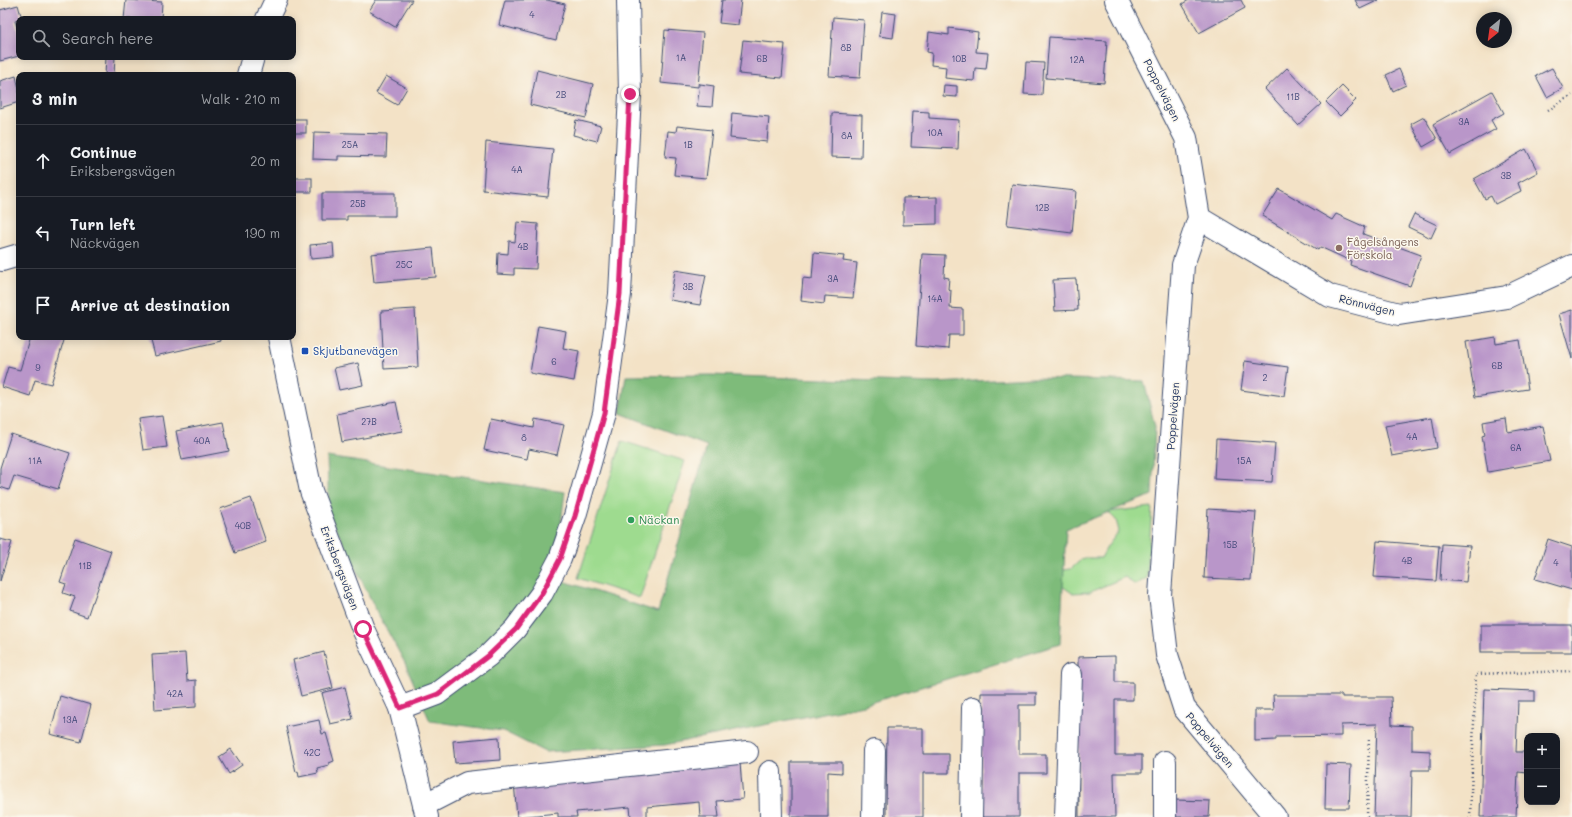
<!DOCTYPE html>
<meta charset="utf-8">
<style>
:root{--surface:#171b24;--page:#242831;--text:#f1f3f6;--muted:#9ea1a6;--line:#363941}
body{margin:0;font-family:Mali,sans-serif;background:var(--page);color:var(--text)}
.controls{position:absolute;right:12px;bottom:12px;display:grid;overflow:hidden;border-radius:8px;box-shadow:0 2px 10px #0003}
.controls button{width:36px;height:36px;display:grid;place-items:center;padding:0;border:0;border-bottom:1px solid var(--line);background:var(--surface);color:var(--text);font:20px sans-serif}
.compass{position:absolute;left:1476px;top:12px;width:36px;height:36px;border-radius:50%;background:var(--surface);box-shadow:0 2px 10px #0003;rotate:209deg}
.stop{position:absolute;width:12px;height:12px;margin:-9px;border:3px solid #db2777;border-radius:50%;background:#fff}
.stop.end{background:#db2777;border-color:#fff;box-shadow:0 1px 4px #0008}
.list{margin:0;padding:0;list-style:none}
h2{display:flex;justify-content:space-between;align-items:center;height:52px;margin:0;padding:0 16px;font-size:17px}
h2 small{font-size:13px;font-weight:400;color:var(--muted)}
.list li{display:grid;grid-template-columns:26px 1fr auto;gap:12px;align-items:center;box-sizing:border-box;height:72px;padding:0 16px;border-top:1px solid var(--line)}
.list b{display:block;font-size:15px;white-space:nowrap}
.list p{margin:0;font-size:13px;white-space:nowrap;color:var(--muted)}
.list em{font-size:13px;font-style:normal;color:var(--muted)}
.icon{flex:none;width:22px;height:22px;fill:none;stroke:currentColor;stroke-width:2;stroke-linecap:round;stroke-linejoin:round}
.map{position:relative;flex:none;width:1572px;height:817px;overflow:hidden}
.search{position:absolute;background:var(--surface);box-shadow:0 2px 10px #0003;left:16px;top:16px;width:280px;height:44px;display:flex;align-items:center;gap:10px;box-sizing:border-box;padding:0 14px;border-radius:8px;color:var(--muted);font-size:15px}
.panel{position:absolute;background:var(--surface);box-shadow:0 2px 10px #0003;left:16px;top:72px;width:280px;height:268px;border-radius:8px}
.map>svg:first-child{display:block}
.green{fill:#9edb8f;stroke:#5c8576}
.forest{fill:#7ebb7a;stroke:#4c756c}
.building{fill:#b996c9}
.lines{fill:none;stroke-linecap:round;stroke-linejoin:round}
.minor-casing{stroke:#3b4a6e;stroke-width:24}
.path{stroke:#3b4a6e;stroke-width:2.5;stroke-dasharray:1 3;stroke-linecap:butt}
.minor{stroke:#fff;stroke-width:22}
.route{stroke:#db2777;stroke-width:5}
.education-dot{fill:#8d6e63;stroke:#fbf7ec;stroke-width:1.5}
.transit-dot{fill:#1a4fb4;stroke:#fbf7ec;stroke-width:1.5}
.leisure-dot{fill:#2e9e5b;stroke:#fbf7ec;stroke-width:1.5}
.labels{text-anchor:middle;stroke-width:3;stroke-linejoin:round;paint-order:stroke}
.number-label{font-size:9px;fill:#424979}
.street-label{font-size:11px;fill:#1b2f5e;stroke:#fbf7ec}
.education-label{font-size:11px;fill:#785e54;stroke:#fbf7ec;text-anchor:start}
.transit-label{font-size:11px;fill:#164399;stroke:#fbf7ec;text-anchor:start}
.leisure-label{font-size:11px;fill:#27864d;stroke:#fbf7ec;text-anchor:start}
</style>
<div class="map">
<svg width="1572" height="817" viewBox="0 0 1572 817">
<rect width="100%" height="100%" fill="#fbf7ec"/>
<filter id="ink" filterUnits="userSpaceOnUse"><feTurbulence type="fractalNoise" baseFrequency=".025" numOctaves="2"/><feDisplacementMap in="SourceGraphic" scale="8" xChannelSelector="R" yChannelSelector="G"/><feConvolveMatrix kernelMatrix="1 2 1 2 8 2 1 2 1" color-interpolation-filters="sRGB"/></filter>
<filter id="wash" filterUnits="userSpaceOnUse"><feTurbulence type="fractalNoise" baseFrequency=".012" numOctaves="4" result="noise"/><feDisplacementMap in="SourceGraphic" scale="16" xChannelSelector="R" yChannelSelector="G"/><feGaussianBlur stdDeviation="0.9" result="paint"/><feColorMatrix in="noise" values="0 0 0 0 0 0 0 0 0 0 0 0 0 0 0 0 0 1.4 0 .05"/><feComposite in="paint" operator="in"/></filter>
<g filter="url(#wash)">
<rect width="100%" height="100%" fill="#f3e2c6"/>
<g class="green">
<path d="M622,441L685,461L640,598L578,578Z"/>
<path d="M1152,507L1147,578L1135,585L1125,577L1090,592L1072,593L1055,581L1056,571L1071,569L1083,558H1101L1107,547L1119,531L1116,520L1108,512Z"/>
</g>
<path class="forest" d="M710,375L935,383L1033,378L1144,381L1155,427L1152,495L1066,529L1060,644L863,705L665,745L545,752L503,731L430,721L405,663L376,610L329,514L327,457L565,492L554,578L658,612L707,446L620,413L626,376Z"/>
<g id="blocks">
<g class="building">
<path d="M126,0L162,2L161,19H124Z"/>
<path d="M376,0H412L395,27L369,11Z"/>
<path d="M505,0H547L565,4L556,40L499,25Z"/>
<path d="M722,0H741L738,25L719,23Z"/>
<path d="M1189,0H1241L1245,8L1199,33L1182,4Z"/>
<path d="M1355,0H1379L1360,9Z"/>
<path d="M18,5L22,19L15,21L19,35V56L0,61V10Z"/>
<path d="M882,12L896,14L893,38L879,36Z"/>
<path d="M833,17L864,20L860,78L829,76Z"/>
<path d="M949,28L978,32L976,52L988,53L986,69L975,68L974,81L945,78L946,67L931,65L932,53L927,52L929,32L949,35Z"/>
<path d="M665,30L703,33L698,87L661,83Z"/>
<path d="M1049,37L1107,41L1104,83L1046,78Z"/>
<path d="M743,40L785,44L782,78L739,74Z"/>
<path d="M106,57H115L114,75H105Z"/>
<path d="M1026,62L1044,63L1042,95L1024,94Z"/>
<path d="M1287,68L1321,104L1298,125L1265,89Z"/>
<path d="M1552,68L1563,88L1547,97L1536,76Z"/>
<path d="M1399,69L1406,85L1393,91L1386,75Z"/>
<path d="M537,70L593,84L586,118L530,105Z"/>
<path d="M16,76L19,89V102L0,108V81Z"/>
<path d="M386,76L407,88L397,105L376,93Z"/>
<path d="M700,84L714,86L712,107L697,106Z"/>
<path d="M944,85L957,86V97L943,96Z"/>
<path d="M1342,86L1356,100L1340,116L1326,102Z"/>
<path d="M1492,91L1504,113L1491,120L1496,129L1450,154L1433,124Z"/>
<path d="M913,111L929,112V118L959,120L958,149L911,147Z"/>
<path d="M732,113L769,117L767,142L730,138Z"/>
<path d="M832,113L862,115L861,158L831,157Z"/>
<path d="M1424,117L1437,139L1423,147L1411,124Z"/>
<rect x="293" y="119" width="13" height="14"/>
<path d="M576,120L601,126L597,141L573,135Z"/>
<path d="M677,126L712,130L706,178L674,175L676,158L665,157L668,131L676,132Z"/>
<path d="M314,132L387,134L386,157L338,156V160L313,159Z"/>
<path d="M486,142L553,149L548,197L483,190Z"/>
<path d="M1526,149L1538,172L1518,183L1521,191L1495,204L1491,196L1485,199L1474,179Z"/>
<rect x="293" y="178" width="19" height="14"/>
<path d="M1012,184L1076,191L1072,233L1007,225Z"/>
<path d="M1279,189L1332,220L1336,214L1365,227L1363,234L1421,255L1410,286L1350,265L1351,261L1320,247L1318,250L1262,216Z"/>
<path d="M322,193H395V216H347V220H322Z"/>
<path d="M937,197V224L903,225V198Z"/>
<path d="M1414,214L1437,225L1431,238L1408,227Z"/>
<path d="M517,222L538,224L536,269L514,268V275L497,274L498,253L508,254L509,241L515,242Z"/>
<path d="M333,243L334,257L311,259L310,245Z"/>
<path d="M433,248L436,277L374,282L371,254Z"/>
<path d="M814,253L844,256L843,261L857,263L853,298L825,296L824,304L801,301L803,278L812,279Z"/>
<path d="M922,254L945,255L944,277L949,278L948,289L951,290L950,308L963,309V335H949L948,349L916,346Z"/>
<path d="M675,270L706,275L700,305L670,300Z"/>
<path d="M1076,279L1078,310L1055,311L1053,280Z"/>
<path d="M415,309L418,367L384,369L381,311Z"/>
<path d="M1572,310V359L1559,314Z"/>
<path d="M538,326L566,331L563,348L579,351L574,381L530,373Z"/>
<path d="M30,337H65L51,384L35,380L30,396L2,387L8,367L20,370Z"/>
<path d="M150,337H220L221,341L155,356Z"/>
<path d="M1495,337L1496,344L1520,340L1528,389L1475,397L1466,342Z"/>
<path d="M1245,361L1288,367L1284,396L1241,390Z"/>
<path d="M358,363L363,385L339,390L334,368Z"/>
<path d="M396,402L402,431L342,442L337,414Z"/>
<path d="M162,416L167,447L143,450L138,419Z"/>
<path d="M1432,417L1437,448L1392,456L1385,425Z"/>
<path d="M1506,418L1508,432L1543,426L1550,461L1488,472L1482,436L1485,435L1483,422Z"/>
<path d="M491,419L534,428L535,419L564,425L557,455L529,449L527,459L484,450Z"/>
<path d="M223,422L229,451L182,460L176,431Z"/>
<path d="M11,434L70,453L58,489L14,476L9,490L0,487V468Z"/>
<path d="M1216,439L1275,443L1272,482L1214,479Z"/>
<path d="M251,498L266,542L235,553L220,509Z"/>
<path d="M1208,509L1256,512L1251,580L1204,578Z"/>
<path d="M75,538L111,551L93,602H92L87,617L70,611L75,597L63,593L66,584L60,582Z"/>
<path d="M0,539L12,542L0,581Z"/>
<path d="M1548,539L1572,547V590L1535,579Z"/>
<path d="M1377,541L1439,546L1436,581L1374,577Z"/>
<path d="M1442,544L1470,546L1466,582L1440,580Z"/>
<rect x="1481" y="625" width="91" height="27"/>
<path d="M324,652L333,688L301,696L293,660Z"/>
<path d="M185,653L187,681L196,680V707L155,710L152,655Z"/>
<path d="M1115,656V682H1133V700H1115V755H1142V773H1114L1115,817H1079L1078,657Z"/>
<path d="M345,687L353,719L330,724L322,693Z"/>
<path d="M1484,689L1535,691V701H1518L1516,752H1527V773L1518,772L1516,817H1480Z"/>
<path d="M981,693H1036V705H1019V754H1046V773H1019V817H981Z"/>
<path d="M1273,695H1342V697H1391L1392,725L1412,726V750L1430,751V770H1412L1411,817H1374L1377,724L1341,725V736L1276,737V740L1255,741V710H1274Z"/>
<path d="M60,696L91,705L81,742L50,734Z"/>
<path d="M319,720L322,734L326,733L334,761L329,763V765L317,768L318,773L299,777L298,771L296,772L286,727Z"/>
<path d="M887,728H923V754H949V773H923V817H886Z"/>
<path d="M499,737L500,760L455,763L453,741Z"/>
<path d="M231,749L242,765L229,774L219,757Z"/>
<path d="M791,762H842V773L828,772V817H791Z"/>
<path d="M740,763L743,799L717,801L719,817H700L699,802L647,807V817H631L630,807L576,812L577,817H558V813L517,817L514,782Z"/>
<path d="M1326,764L1351,765L1349,808H1325Z"/>
<path d="M1174,800L1210,801L1209,817H1174Z"/>
</g>
</g>
</g>
<g filter="url(#ink)">
<use href="#blocks" fill-opacity="0" stroke="#3b4a6e" stroke-width="1"/>
<g class="lines">
<g class="minor-casing">
<g id="minor">
<path d="M1116,0L1186,138L1199,218L1183,265L1160,595L1167,655L1184,708L1275,817"/>
<path d="M267,19L276,0"/>
<path d="M248,75L253,57"/>
<path d="M1199,218L1330,296L1399,314L1507,297L1572,266"/>
<path d="M2,260L19,255"/>
<path d="M279,337L311,491L363,629L400,708L427,817"/>
<path d="M400,708L437,694L488,656L515,629L542,593L560,559L575,516L604,413L620,294L630,94L628,0"/>
<path d="M770,772L771,817"/>
<path d="M424,805L467,783L747,752"/>
<path d="M873,817L874,751"/>
<path d="M971,817L973,708"/>
<path d="M1066,817L1071,675"/>
<path d="M1165,817V762"/>
</g>
</g>
<g class="path">
<path d="M1548,110L1572,95"/>
<path d="M1367,817L1369,738"/>
<path d="M1470,817L1476,674L1572,671"/>
</g>
<use href="#minor" class="minor"/>
</g>
</g>
<g class="lines" filter="url(#ink)">
<path class="route" d="M363,629L400,708L438,694L488,656L516,629L542,593L560,559L575,516L604,413L620,294L630,94"/>
</g>
<circle class="education-dot" cx="1339" cy="248" r="4"/>
<rect class="transit-dot" x="301" y="347" width="8" height="8" rx="2"/>
<circle class="leisure-dot" cx="631" cy="520" r="4"/>
<g class="labels">
<g class="number-label">
<text x="532" y="18">4</text>
<text x="846" y="51">8B</text>
<text x="681" y="61">1A</text>
<text x="762" y="62">6B</text>
<text x="959" y="62">10B</text>
<text x="1077" y="63">12A</text>
<text x="561" y="98">2B</text>
<text x="1293" y="100">11B</text>
<text x="1464" y="125">3A</text>
<text x="935" y="136">10A</text>
<text x="847" y="139">8A</text>
<text x="350" y="148">25A</text>
<text x="688" y="148">1B</text>
<text x="517" y="173">4A</text>
<text x="1506" y="179">3B</text>
<text x="358" y="207">25B</text>
<text x="1042" y="211">12B</text>
<text x="523" y="250">4B</text>
<text x="404" y="268">25C</text>
<text x="833" y="282">3A</text>
<text x="688" y="290">3B</text>
<text x="935" y="302">14A</text>
<text x="554" y="365">6</text>
<text x="1497" y="369">6B</text>
<text x="38" y="371">9</text>
<text x="1265" y="381">2</text>
<text x="369" y="425">27B</text>
<text x="1412" y="440">4A</text>
<text x="524" y="441">8</text>
<text x="202" y="444">40A</text>
<text x="1516" y="451">6A</text>
<text x="35" y="464">11A</text>
<text x="1244" y="464">15A</text>
<text x="243" y="529">40B</text>
<text x="1230" y="548">15B</text>
<text x="1407" y="564">4B</text>
<text x="1556" y="566">4</text>
<text x="85" y="569">11B</text>
<text x="175" y="697">42A</text>
<text x="70" y="723">13A</text>
<text x="312" y="756">42C</text>
</g>
<g class="street-label">
<text transform="translate(1162 90) rotate(63)" y="4">Poppelvägen</text>
<text transform="translate(1367 305) rotate(14)" y="4">Rönnvägen</text>
<text transform="translate(1173 416) rotate(-86)" y="4">Poppelvägen</text>
<text transform="translate(340 568) rotate(69)" y="4">Eriksbergsvägen</text>
<text transform="translate(1210 740) rotate(50)" y="4">Poppelvägen</text>
</g>
<g class="education-label">
<text x="1347" y="246">Fågelsångens<tspan x="1347" dy="13">Förskola</tspan></text>
</g>
<g class="transit-label">
<text x="313" y="355">Skjutbanevägen</text>
</g>
<g class="leisure-label">
<text x="639" y="524">Näckan</text>
</g>
</g>
</svg>
<div class="controls">
<button>+</button>
<button>−</button>
</div>
<svg class="compass" viewBox="-18 -18 36 36"><path d="M0-13l5 13h-10z" fill="#e53935"/><path d="M0 13l5-13h-10z" fill="#9ea1a6"/></svg>
<div class="stop" style="left:363px;top:629px"></div>
<div class="stop end" style="left:630px;top:94px"></div>
<div class="search"><svg class="icon" aria-label="search" viewBox="0 0 24 24"><circle cx="10" cy="10" r="6"/><path d="M15 15l6 6"/></svg>Search here</div>
<section class="panel">
<h2>3 min<small>Walk · 210 m</small></h2>
<ul class="list">
<li><svg class="icon" aria-label="ahead" viewBox="0 0 24 24"><path d="M12 20V5M6 11l6-6 6 6"/></svg><div><b>Continue</b><p>Eriksbergsvägen</p></div><em>20 m</em></li>
<li><svg class="icon" aria-label="left" viewBox="0 0 24 24"><path d="M17 20v-9H6M10 6l-5 5 5 5"/></svg><div><b>Turn left</b><p>Näckvägen</p></div><em>190 m</em></li>
<li><svg class="icon" aria-label="arrive" viewBox="0 0 24 24"><path d="M6 21V4h12l-3 4 3 4H6"/></svg><div><b>Arrive at destination</b></div></li>
</ul>
</section>
</div>
